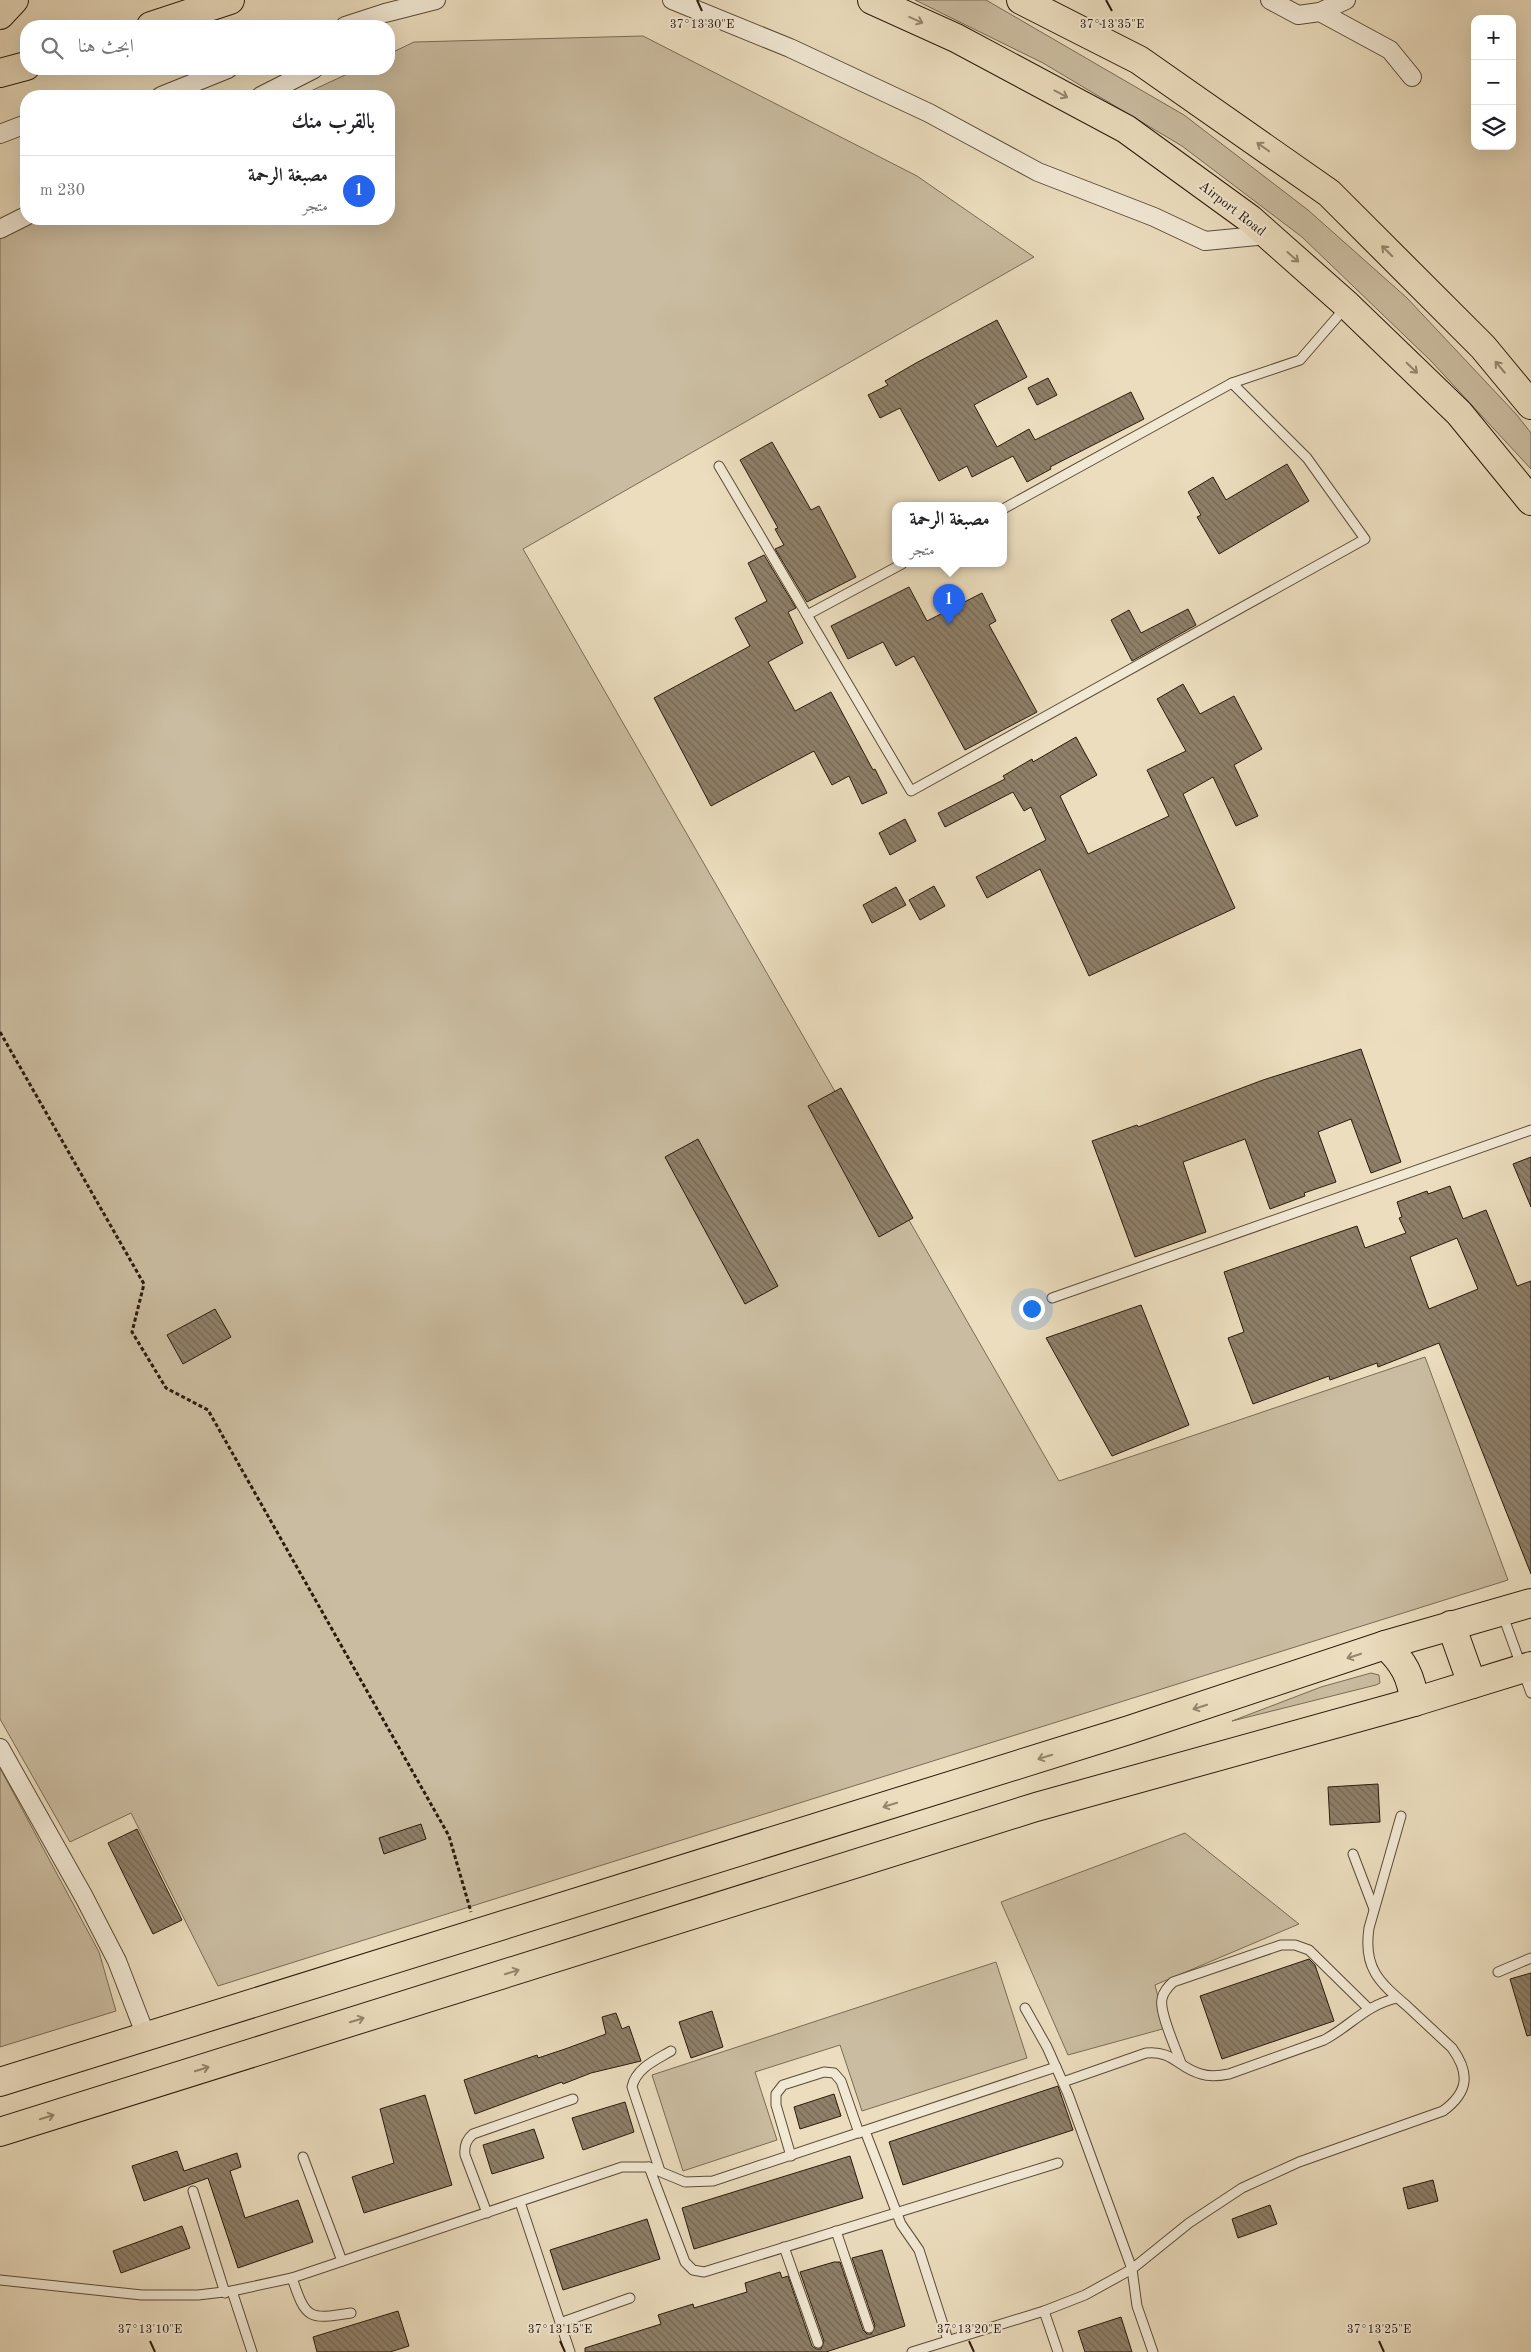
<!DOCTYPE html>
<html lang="ar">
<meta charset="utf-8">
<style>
:root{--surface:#fff;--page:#f6f6f6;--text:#202124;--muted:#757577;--line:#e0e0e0;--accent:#2563eb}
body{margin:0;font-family:"Old Standard TT",Amiri,serif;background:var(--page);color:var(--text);direction:rtl}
.controls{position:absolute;right:15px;top:15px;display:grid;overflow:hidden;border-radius:10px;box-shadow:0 5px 20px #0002}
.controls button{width:45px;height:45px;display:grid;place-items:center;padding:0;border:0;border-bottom:1px solid var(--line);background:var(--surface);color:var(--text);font:25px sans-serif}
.you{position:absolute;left:1031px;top:1308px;width:18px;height:18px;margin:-12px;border:4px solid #fff;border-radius:50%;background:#1a73e8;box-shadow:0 0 0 8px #1a73e833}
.badge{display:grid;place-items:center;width:32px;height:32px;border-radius:50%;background:var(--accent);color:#fff;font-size:16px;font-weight:700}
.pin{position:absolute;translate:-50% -41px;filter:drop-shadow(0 1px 2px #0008)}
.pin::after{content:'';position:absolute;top:26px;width:18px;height:15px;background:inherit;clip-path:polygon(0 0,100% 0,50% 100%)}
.popup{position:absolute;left:892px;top:502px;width:115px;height:65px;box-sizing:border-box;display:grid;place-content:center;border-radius:10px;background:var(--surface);filter:drop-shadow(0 1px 4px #0005);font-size:16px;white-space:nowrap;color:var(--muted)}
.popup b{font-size:19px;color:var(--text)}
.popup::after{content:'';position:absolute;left:50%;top:100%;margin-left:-10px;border:10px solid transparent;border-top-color:var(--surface)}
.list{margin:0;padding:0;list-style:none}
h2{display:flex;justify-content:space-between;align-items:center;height:65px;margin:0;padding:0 20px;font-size:21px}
h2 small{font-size:16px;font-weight:400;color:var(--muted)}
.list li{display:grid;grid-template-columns:32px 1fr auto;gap:15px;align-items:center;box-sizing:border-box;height:70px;padding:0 20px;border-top:1px solid var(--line)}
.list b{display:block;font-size:19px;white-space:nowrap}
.list p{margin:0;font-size:16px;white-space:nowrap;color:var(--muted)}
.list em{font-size:16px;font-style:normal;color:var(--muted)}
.icon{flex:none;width:28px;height:28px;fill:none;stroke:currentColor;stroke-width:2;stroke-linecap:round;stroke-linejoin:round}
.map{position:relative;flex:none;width:1531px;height:2352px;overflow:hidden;direction:ltr}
.search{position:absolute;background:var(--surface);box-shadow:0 5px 20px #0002;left:20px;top:20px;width:375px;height:55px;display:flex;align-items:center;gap:12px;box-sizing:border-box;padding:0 18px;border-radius:20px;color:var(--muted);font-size:19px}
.panel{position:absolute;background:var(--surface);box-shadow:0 5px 20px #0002;left:20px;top:90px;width:375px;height:135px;border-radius:20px;direction:rtl}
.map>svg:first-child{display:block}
.grass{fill:#cabca0;stroke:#7a6c56}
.building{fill:url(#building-back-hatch);stroke:#2b1b0c;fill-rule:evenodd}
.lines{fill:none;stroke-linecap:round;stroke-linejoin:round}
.lane-casing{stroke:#5b4c38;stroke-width:11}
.street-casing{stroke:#5b4c38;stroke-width:20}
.primary-casing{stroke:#2b1b0c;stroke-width:30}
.highway-casing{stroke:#2b1b0c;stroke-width:30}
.path{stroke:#2b1b0c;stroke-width:3;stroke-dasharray:4 2.5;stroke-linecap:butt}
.lane{stroke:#f2e9d5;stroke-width:9}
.street{stroke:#f2e9d5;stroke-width:18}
.primary{stroke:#ebddbe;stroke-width:28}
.highway{stroke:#ebddbe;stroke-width:28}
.oneway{stroke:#95866e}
.ticks{fill:none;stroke:#2b1b0c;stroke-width:2}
.labels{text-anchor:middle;stroke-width:4;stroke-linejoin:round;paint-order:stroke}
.street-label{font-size:14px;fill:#2b1b0c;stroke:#f2e9d5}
.ticks-label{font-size:12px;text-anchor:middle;fill:#2b1b0c;stroke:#f2e9d5;stroke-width:4;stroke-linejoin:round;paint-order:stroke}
</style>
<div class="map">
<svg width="1531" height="2352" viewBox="0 0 1531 2352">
<defs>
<pattern id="building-back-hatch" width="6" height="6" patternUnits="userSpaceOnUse" patternTransform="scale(1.25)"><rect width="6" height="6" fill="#8f8069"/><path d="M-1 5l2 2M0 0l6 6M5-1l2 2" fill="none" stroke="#756855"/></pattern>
</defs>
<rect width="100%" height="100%" fill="#ebddbe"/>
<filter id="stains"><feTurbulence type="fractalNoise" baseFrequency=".004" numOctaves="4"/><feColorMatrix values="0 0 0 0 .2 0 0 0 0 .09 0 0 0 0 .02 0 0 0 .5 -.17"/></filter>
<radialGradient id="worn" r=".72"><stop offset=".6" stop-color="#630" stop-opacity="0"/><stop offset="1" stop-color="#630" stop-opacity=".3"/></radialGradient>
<g class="grass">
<path d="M915,0H986L1184,115L1308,210L1407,298L1516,414L1531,433V469L1431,361L1302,237L1182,146L1043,63Z"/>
<path d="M643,36L917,176L1034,257L523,549L1059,1481L1425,1357L1508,1580L218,1986L131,1813L70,1842L0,1719V238L41,219H389V96H300L358,69H389V54L414,42Z"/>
<path d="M1371,1673L1379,1675L1380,1683L1376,1685L1232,1721L1321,1687Z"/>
<path d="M0,1768L99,1952L116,2011L0,2047Z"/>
<path d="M1185,1833L1299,1924L1155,1985L1166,2028L1068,2055L1001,1902Z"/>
<path d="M996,1962L1027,2058L862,2111L840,2045L755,2072L777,2140L683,2171L652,2075Z"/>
</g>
<g class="building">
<path d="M997,320L1027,377L974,405L997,447L1029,429L1035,440L1131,392L1144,419L1050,467L1051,469L1027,482L1013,456L972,477L967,466L939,481L900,408L880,418L868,395L888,385L885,381L916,363Z"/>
<path d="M1048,378L1057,395L1037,405L1028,388Z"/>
<path d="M772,442L811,510L819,506L856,577L807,602L775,549L784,545L775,529L778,528L740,460Z"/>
<path d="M1287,464L1309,501L1219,554L1197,517L1201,515L1188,492L1213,477L1226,500Z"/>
<path d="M764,555L796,608L788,612L803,643L768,662L795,711L831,692L873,770L875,769L887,793L862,804L849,776L832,785L814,751L711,806L654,698L750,646L735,618L767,601L748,563Z"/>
<path d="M909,587L927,621L982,593L996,621L989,625L1037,712L965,750L914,656L896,666L883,642L848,659L831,626Z"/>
<path d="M1188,609L1196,625L1132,661L1111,620L1129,610L1141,633Z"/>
<path d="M1183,684L1200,714L1234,696L1262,749L1234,765L1258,816L1236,826L1213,777L1183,794L1235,908L1089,976L1040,869L987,898L976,877L1046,840L1031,807L1024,811L1013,792L945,827L938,813L1005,779L1003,776L1032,759L1033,762L1076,737L1097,775L1060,796L1088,854L1169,816L1147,770L1186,751L1157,699Z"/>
<path d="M905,819L916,841L890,855L879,833Z"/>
<path d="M934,886L945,906L920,920L909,900Z"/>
<path d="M896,887L906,905L872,923L863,905Z"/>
<path d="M1361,1049L1401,1162L1371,1173L1351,1119L1318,1132L1336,1182L1304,1193L1305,1196L1270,1209L1245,1139L1183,1162L1206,1232L1135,1257L1092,1141L1137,1125L1138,1127L1263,1080Z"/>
<path d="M841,1088L913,1218L879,1237L808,1106Z"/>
<path d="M698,1139L778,1286L745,1304L665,1157Z"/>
<path d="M1531,1157V1207L1513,1164Z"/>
<path d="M1450,1186L1463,1219L1486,1210L1517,1286L1531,1281V1574L1439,1343L1378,1367L1377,1363L1330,1380L1329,1376L1253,1404L1228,1338L1244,1332L1224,1272L1357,1226L1365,1248L1406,1233L1399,1218L1402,1217L1397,1202L1427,1191L1428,1194ZM1457,1238L1478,1289L1429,1309L1410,1257Z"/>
<path d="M1141,1305L1189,1425L1112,1456L1046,1338Z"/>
<path d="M215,1309L231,1337L183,1364L167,1335Z"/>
<path d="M1378,1784L1380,1822L1330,1825L1328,1787Z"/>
<path d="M421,1824L426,1839L384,1854L379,1838Z"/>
<path d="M137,1829L182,1920L153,1934L108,1843Z"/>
<path d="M1309,1959L1315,1965L1334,2021L1222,2059L1200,1996Z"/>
<path d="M1531,1973V2035L1527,2036L1510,1979Z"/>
<path d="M712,2011L723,2047L691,2058L679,2022Z"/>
<path d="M616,2013L622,2029L629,2026L641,2061L591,2073L563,2084L562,2082L475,2114L464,2080L537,2055L538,2058L565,2049L606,2034L602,2017Z"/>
<path d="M1058,2086L1073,2130L903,2185L889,2142Z"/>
<path d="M834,2094L841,2116L800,2129L794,2107Z"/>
<path d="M425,2095L452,2185L364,2213L352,2177L394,2163L380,2109Z"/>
<path d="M625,2102L634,2132L583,2150L572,2118Z"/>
<path d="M534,2129L544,2158L492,2174L483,2145Z"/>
<path d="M177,2151L184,2171L237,2153L241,2167L230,2171L245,2218L298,2200L313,2242L238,2268L208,2178L144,2201L132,2166Z"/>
<path d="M850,2156L863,2198L694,2249L682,2208Z"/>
<path d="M1433,2180L1438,2201L1408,2209L1403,2188Z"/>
<path d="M1270,2205L1277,2224L1238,2238L1232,2219Z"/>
<path d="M647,2219L660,2259L563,2290L550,2250Z"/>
<path d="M182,2226L190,2248L121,2273L113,2251Z"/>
<path d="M882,2250L905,2326L826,2352H585V2348L661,2324L658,2315L693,2304L694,2308L747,2292L745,2283L780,2272L782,2278L788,2276L812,2346L816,2349H821L824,2341L800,2272L834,2262H840L863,2330L867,2334H871L875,2326L852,2258Z"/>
<path d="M398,2311L409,2346L390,2352H317L313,2337Z"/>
<path d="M1121,2317L1132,2352H1085L1078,2331Z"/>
</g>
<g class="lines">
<g class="lane-casing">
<g id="lane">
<path d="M719,466L911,791L1365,539L1307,458L1232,383L1300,360L1345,308"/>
<path d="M1003,509L1232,383"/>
<path d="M807,615L902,564"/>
<path d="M1052,1298L1531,1130"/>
<path d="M1502,1613L1531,1693"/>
<path d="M1353,1854L1374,1909"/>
<path d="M1498,1972L1531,1958"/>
<path d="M1025,2008L1047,2047L1068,2094L1132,2269L1137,2306L1153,2352"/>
<path d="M1181,2063C1176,2049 1159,2012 1162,1999C1163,1992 1168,1987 1173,1982L1281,1945H1295L1309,1950L1368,2008"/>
<path d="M1063,2082L1146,2053C1173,2050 1178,2068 1201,2074C1210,2077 1219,2076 1229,2074L1324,2040C1352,2025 1364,2006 1397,1998"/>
<path d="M865,2131L901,2224L919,2250L948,2340"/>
<path d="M791,2156L776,2105V2094L783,2085L824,2072L834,2073L841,2081L859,2133"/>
<path d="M303,2157L342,2261"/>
<path d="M649,2167L685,2262L693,2270L704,2272L1058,2163"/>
<path d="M660,2171L632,2087C636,2068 656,2060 671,2051"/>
<path d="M193,2191L225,2293"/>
<path d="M520,2202L570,2352"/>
<path d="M487,2213L465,2155C464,2146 466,2140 473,2134L573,2099"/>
<path d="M836,2231L869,2328"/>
<path d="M784,2247L818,2343"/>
<path d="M292,2278C306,2319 308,2320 351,2313"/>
<path d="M0,2280L142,2295H198L232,2291L292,2278L622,2167H649L685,2182L713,2181L1056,2067"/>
<path d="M232,2291L252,2352"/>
<path d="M1044,2311L1058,2352"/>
<path d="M560,2323L630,2298"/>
<path d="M912,2352L1044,2311L1085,2295L1132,2269L1189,2223L1242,2188L1299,2162L1443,2111C1469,2092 1470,2073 1452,2048C1437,2034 1422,2020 1407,2006C1379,1982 1363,1968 1369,1928L1401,1816"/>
</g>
</g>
<g class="street-casing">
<g id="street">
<path d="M672,0L790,48L929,113L1038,172L1154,217L1205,241L1267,235"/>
<path d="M1270,0L1298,15L1320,12L1346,0"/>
<path d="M1320,12L1390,50L1412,77"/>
<path d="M345,26L385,13L436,0"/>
<path d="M161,96L228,69"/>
<path d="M261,96L314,69"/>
<path d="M0,134L26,124"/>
<path d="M0,229L26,216"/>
<path d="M0,1748L84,1897L117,1961L146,2036"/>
</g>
</g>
<g class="primary-casing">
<g id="primary">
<path d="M1451,1625L1472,1684"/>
<path d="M1385,1645C1403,1661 1412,1677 1414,1702"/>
<path d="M0,2082L1129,1730L1385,1645L1531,1603"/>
<path d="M0,2132L1036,1807L1414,1702L1531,1666"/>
</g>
</g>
<g class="highway-casing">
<g id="highway">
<path d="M872,0L956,38L1126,129L1250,219L1347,305L1459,413L1531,501"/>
<path d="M1021,0L1139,60L1329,193L1483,347L1531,405"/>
<path d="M0,15L14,0"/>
<path d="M151,26L230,0"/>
<path d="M0,73L26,66"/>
</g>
</g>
<path class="path" d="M0,1032L144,1284L132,1332L166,1388L208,1410L449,1836L471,1912"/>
<use href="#lane" class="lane"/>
<use href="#street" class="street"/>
<use href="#primary" class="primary"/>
<use href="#highway" class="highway"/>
</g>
<defs><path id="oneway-shaft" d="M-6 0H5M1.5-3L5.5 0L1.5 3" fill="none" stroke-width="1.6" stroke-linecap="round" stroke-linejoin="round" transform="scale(1.25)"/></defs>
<g class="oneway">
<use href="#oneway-shaft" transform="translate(916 20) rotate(24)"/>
<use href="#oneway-shaft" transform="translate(1061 94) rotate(28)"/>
<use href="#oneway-shaft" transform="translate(1263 147) rotate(-145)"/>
<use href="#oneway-shaft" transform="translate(1387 251) rotate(-135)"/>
<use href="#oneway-shaft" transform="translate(1293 257) rotate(41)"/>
<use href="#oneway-shaft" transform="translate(1500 367) rotate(-130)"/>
<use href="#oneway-shaft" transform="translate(1412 368) rotate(44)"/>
<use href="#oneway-shaft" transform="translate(1354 1656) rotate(162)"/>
<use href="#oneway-shaft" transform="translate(1200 1707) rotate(162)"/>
<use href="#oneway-shaft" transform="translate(1045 1757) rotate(163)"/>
<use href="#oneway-shaft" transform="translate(890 1805) rotate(163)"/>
<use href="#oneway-shaft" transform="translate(512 1972) rotate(-17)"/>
<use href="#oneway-shaft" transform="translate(357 2020) rotate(-17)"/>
<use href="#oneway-shaft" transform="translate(202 2069) rotate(-17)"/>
<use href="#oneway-shaft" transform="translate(47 2117) rotate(-17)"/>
</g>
<path class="ticks" d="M697,0L702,11M1106,0L1112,11M150,2341L155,2352M560,2341L565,2352M969,2341L974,2352M1379,2341L1384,2352"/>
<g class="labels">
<g class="street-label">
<text transform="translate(1233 208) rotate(38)" y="5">Airport Road</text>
</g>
</g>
<g class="ticks-label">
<text x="702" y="28">37°13'30"E</text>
<text x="1112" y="28">37°13'35"E</text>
<text x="150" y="2333">37°13'10"E</text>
<text x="560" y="2333">37°13'15"E</text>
<text x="969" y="2333">37°13'20"E</text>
<text x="1379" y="2333">37°13'25"E</text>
</g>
<rect width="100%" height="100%" filter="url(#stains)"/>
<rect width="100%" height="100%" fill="url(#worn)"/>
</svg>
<div class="controls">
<button>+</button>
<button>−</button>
<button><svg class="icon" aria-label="layers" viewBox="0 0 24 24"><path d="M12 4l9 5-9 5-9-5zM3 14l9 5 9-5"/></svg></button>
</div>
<div class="you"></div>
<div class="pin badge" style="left:949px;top:625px">1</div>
<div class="popup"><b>مصبغة الرحمة</b>متجر</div>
<div class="search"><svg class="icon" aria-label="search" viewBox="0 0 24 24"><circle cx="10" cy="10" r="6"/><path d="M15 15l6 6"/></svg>ابحث هنا</div>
<section class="panel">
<h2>بالقرب منك<small></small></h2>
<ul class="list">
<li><span class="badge">1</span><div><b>مصبغة الرحمة</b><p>متجر</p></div><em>230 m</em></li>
</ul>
</section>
</div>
